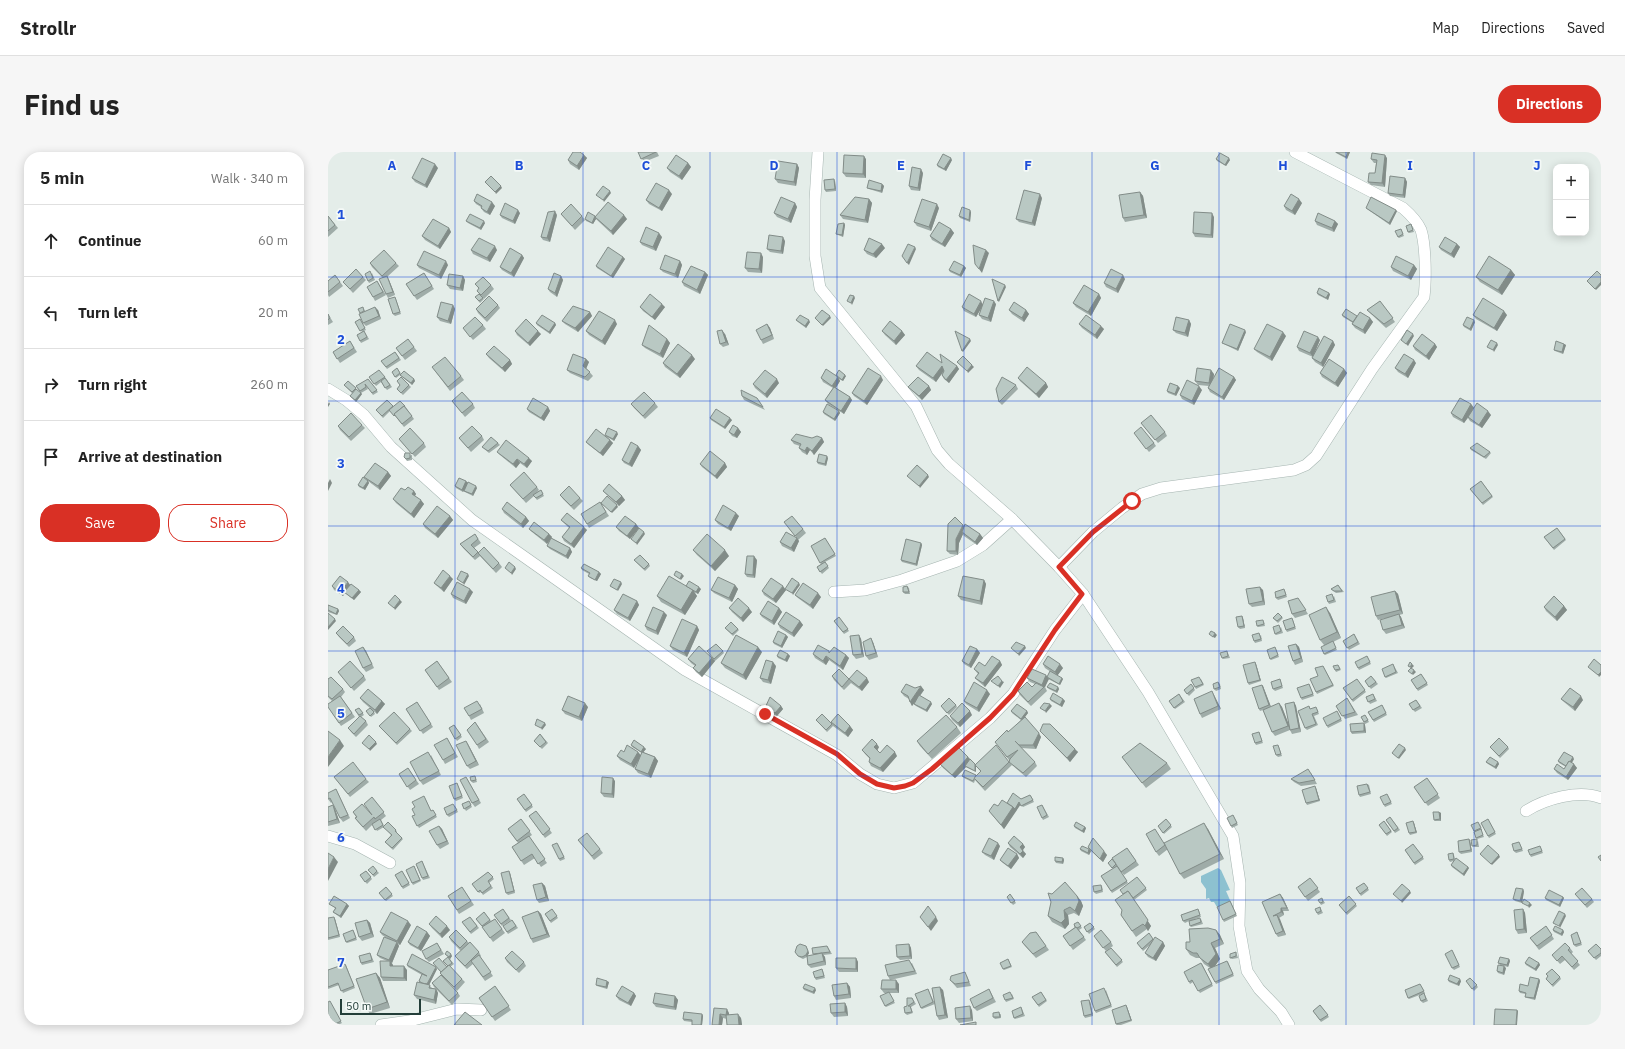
<!DOCTYPE html>
<meta charset="utf-8">
<style>
:root{--surface:#fff;--page:#f6f6f6;--text:#222;--muted:#767676;--line:#e0e0e0;--accent:#d93025}
body{margin:0;font-family:"IBM Plex Sans",sans-serif;background:var(--page);color:var(--text)}
.controls{position:absolute;right:12px;top:12px;display:grid;overflow:hidden;border-radius:8px;box-shadow:0 2px 10px #0003}
.controls button{width:36px;height:36px;display:grid;place-items:center;padding:0;border:0;border-bottom:1px solid var(--line);background:var(--surface);color:var(--text);font:20px sans-serif}
.scale{position:absolute;left:12px;bottom:10px;width:81px;box-sizing:border-box;padding-left:4px;border:2px solid #233e39;border-top:0;font-size:11px;line-height:14px;white-space:nowrap;color:#233e39;-webkit-text-stroke:3px #f4f9f7;paint-order:stroke}
.stop{position:absolute;width:12px;height:12px;margin:-9px;border:3px solid #d93025;border-radius:50%;background:#fff}
.stop.end{background:#d93025;border-color:#fff;box-shadow:0 1px 4px #0008}
.list{margin:0;padding:0;list-style:none}
h2{display:flex;justify-content:space-between;align-items:center;height:52px;margin:0;padding:0 16px;font-size:17px}
h2 small{font-size:13px;font-weight:400;color:var(--muted)}
.list li{display:grid;grid-template-columns:26px 1fr auto;gap:12px;align-items:center;box-sizing:border-box;height:72px;padding:0 16px;border-top:1px solid var(--line)}
.list b{display:block;font-size:15px;white-space:nowrap}
.list em{font-size:13px;font-style:normal;color:var(--muted)}
.actions{display:flex;gap:8px;padding:12px 16px}
.actions a{flex:1;padding:9px 0;border:1px solid var(--accent);border-radius:16px;text-align:center;font-size:14px;color:var(--accent)}
.actions .main{background:var(--accent);color:#fff}
.icon{flex:none;width:22px;height:22px;fill:none;stroke:currentColor;stroke-width:2;stroke-linecap:round;stroke-linejoin:round}
.map{position:relative;flex:none;width:1273px;height:873px;overflow:hidden;border-radius:16px}
header{display:flex;align-items:center;gap:24px;box-sizing:border-box;height:56px;padding:0 20px;background:var(--surface);border-bottom:1px solid var(--line)}
header strong{font-size:19px}
nav{display:flex;gap:22px;margin-inline-start:auto;font-size:14px}
.intro{display:flex;align-items:center;justify-content:space-between;box-sizing:border-box;height:96px;padding:0 24px}
h1{margin:0;font-size:28px}
.button{padding:10px 18px;border-radius:16px;background:var(--accent);color:#fff;font-size:14px;font-weight:700}
main{display:flex;gap:24px;padding:0 24px}
aside{flex:1;background:var(--surface);border-radius:16px;box-shadow:0 2px 10px #0003}
.map>svg:first-child{display:block}
.water{fill:#8dc1d0}
.lines{fill:none;stroke-linecap:round;stroke-linejoin:round}
.street-casing{stroke:#a6b5b1;stroke-width:12}
.street{stroke:#fff;stroke-width:11}
.wall{fill:#9faca8}
.shaded-wall{fill:#828c88}
.building{fill:#b9c8c3;stroke:#828c88}
.route{stroke:#d93025;stroke-width:5}
.grid{fill:none;stroke:#1d4ed8;stroke-width:1;stroke-opacity:0.55}
.grid-label{font-size:13px;text-anchor:middle;font-weight:bold;fill:#1d4ed8;stroke:#f4f9f7;stroke-width:3.5;stroke-linejoin:round;paint-order:stroke}
</style>
<header>
<strong>Strollr</strong>
<nav><a>Map</a><a>Directions</a><a>Saved</a></nav>
</header>
<div class="intro"><h1>Find us</h1><a class="button">Directions</a></div>
<main>
<aside>
<h2>5 min<small>Walk · 340 m</small></h2>
<ul class="list">
<li><svg class="icon" aria-label="ahead" viewBox="0 0 24 24"><path d="M12 20V5M6 11l6-6 6 6"/></svg><div><b>Continue</b></div><em>60 m</em></li>
<li><svg class="icon" aria-label="left" viewBox="0 0 24 24"><path d="M17 20v-9H6M10 6l-5 5 5 5"/></svg><div><b>Turn left</b></div><em>20 m</em></li>
<li><svg class="icon" aria-label="right" viewBox="0 0 24 24"><path d="M7 20v-9h11M14 6l5 5-5 5"/></svg><div><b>Turn right</b></div><em>260 m</em></li>
<li><svg class="icon" aria-label="arrive" viewBox="0 0 24 24"><path d="M6 21V4h12l-3 4 3 4H6"/></svg><div><b>Arrive at destination</b></div></li>
</ul>
<div class="actions"><a class="main">Save</a><a>Share</a></div>
</aside>
<div class="map">
<svg width="1273" height="873" viewBox="0 0 1273 873">
<rect width="100%" height="100%" fill="#e4ede9"/>
<path class="water" d="M890,716L893,718L902,738L898,739L905,755H889L886,750H883L881,746L878,747V737L873,730V724Z"/>
<g class="lines">
<g class="street-casing">
<g id="street">
<path d="M490,0L487,48V104L492,136L588,254L609,298L621,312L684,367L731,415L755,442L820,540L905,684L912,731L911,774L919,819L931,837L953,860L961,873"/>
<path d="M0,237L18,248L36,263L63,295L144,368L357,518L509,603L532,622L549,632L566,636L585,631L662,566L685,542L727,478L755,442"/>
<path d="M731,415L765,380L794,356L814,342L833,336L966,318L978,313L988,304L1044,217L1096,145C1098,129 1098,94 1093,78C1089,69 1083,63 1075,56L967,0"/>
<path d="M506,440L537,438L574,428L629,409L655,393L684,367"/>
<path d="M1198,659C1217,647 1251,637 1273,646"/>
<path d="M0,684L27,692L62,711"/>
<path d="M53,873L81,869L129,857L153,858"/>
</g>
</g>
<use href="#street" class="street"/>
</g>
<g class="wall">
<path d="M310,0H329L331,4L316,10Z"/>
<path d="M1007,0H1022L1019,7L1008,1Z"/>
<path d="M256,3L259,6L251,18L242,12L240,8Z"/>
<path d="M1059,6L1057,35L1043,33L1040,30L1047,21L1048,11H1046L1043,7Z"/>
<path d="M538,7V26L518,25L515,21Z"/>
<path d="M888,7L902,8L898,14L889,9Z"/>
<path d="M624,8L618,19L610,15L609,13Z"/>
<path d="M360,11L363,15L354,28L342,20L339,16Z"/>
<path d="M469,12L471,16L468,34L450,31L447,27Z"/>
<path d="M110,16L99,36L87,30L84,26Z"/>
<path d="M595,21L592,39L583,38L581,34Z"/>
<path d="M1077,26L1079,30L1077,46L1062,44L1060,41Z"/>
<path d="M507,29L508,39L498,40L497,38Z"/>
<path d="M554,32L556,34L554,41L541,37L539,36Z"/>
<path d="M812,40L815,44L819,66L797,70L795,66Z"/>
<path d="M344,42L334,59L321,52L318,48Z"/>
<path d="M714,46L707,74L691,70L688,67Z"/>
<path d="M541,47L544,51L540,71L515,67L512,63Z"/>
<path d="M146,49L167,54L162,63L156,60L153,56V55L148,52Z"/>
<path d="M467,51L469,55L463,71L449,65L446,61Z"/>
<path d="M974,51L967,63L958,58L956,54Z"/>
<path d="M611,56L603,79L589,74L586,70Z"/>
<path d="M1038,56L1069,59L1062,73L1039,57Z"/>
<path d="M643,60L642,70L632,66L631,64Z"/>
<path d="M192,61L187,72L174,66L172,63Z"/>
<path d="M233,62L254,64L257,68L247,78Z"/>
<path d="M229,63L222,90L215,88L213,85Z"/>
<path d="M0,64L10,76L0,85Z"/>
<path d="M267,64L299,67L285,83L268,67L265,72L258,69L257,67Z"/>
<path d="M886,65L885,86L867,85L865,81Z"/>
<path d="M138,69L157,71L153,78L140,71Z"/>
<path d="M987,69H1007L1010,72L1006,80L989,73Z"/>
<path d="M516,71L517,73L515,85L510,83L508,82Z"/>
<path d="M1083,72L1086,80L1081,81L1080,80Z"/>
<path d="M121,76L123,80L112,97L97,88L94,84Z"/>
<path d="M623,77L626,81L617,95L604,88L602,84Z"/>
<path d="M1073,77L1076,84L1071,86L1070,85Z"/>
<path d="M334,85L328,99L314,93L312,90Z"/>
<path d="M457,89L455,102L442,100L439,97Z"/>
<path d="M1129,92L1132,95L1126,106L1113,98L1111,95Z"/>
<path d="M557,96L548,106L539,102L536,98Z"/>
<path d="M143,98H169L162,110L145,102Z"/>
<path d="M194,103L196,106L186,125L174,118L172,115Z"/>
<path d="M295,105L297,107L285,126L269,116L268,114Z"/>
<path d="M435,105L434,121L420,120L417,116Z"/>
<path d="M352,109L354,113L350,126L335,120L332,117Z"/>
<path d="M42,111H68L71,114L59,125L61,128L67,143L60,146L58,142L54,125L44,115Z"/>
<path d="M89,113H120L113,127L91,116Z"/>
<path d="M1086,113L1089,117L1083,128L1065,119L1063,115Z"/>
<path d="M636,114L638,116L633,125L622,120L621,118Z"/>
<path d="M1183,118L1187,123L1174,143L1152,130L1148,125Z"/>
<path d="M377,120L380,123L372,142L356,134L354,130Z"/>
<path d="M44,121L47,128L41,131L40,129Z"/>
<path d="M96,121L106,137L89,148L78,132Z"/>
<path d="M7,123L15,134L1,145L0,143V129Z"/>
<path d="M135,124L137,128L135,139L122,137L119,133Z"/>
<path d="M233,124L235,128L229,145L222,140L220,137Z"/>
<path d="M35,125L38,128L25,141L15,130Z"/>
<path d="M797,127L790,141L778,135L776,131Z"/>
<path d="M49,129L58,143L47,149L45,145Z"/>
<path d="M147,132L163,133L166,137L156,147L149,139L151,137Z"/>
<path d="M989,141L1002,142L1000,148L990,143Z"/>
<path d="M771,142L773,146L763,164L748,155L745,151Z"/>
<path d="M147,145L155,146L156,147L152,151Z"/>
<path d="M68,147L73,162L67,164L65,162Z"/>
<path d="M1052,149L1067,170L1058,176L1042,161L1039,158Z"/>
<path d="M655,152H668L663,170L654,167L651,163L653,157L648,165L636,159L634,155Z"/>
<path d="M125,153L127,157L123,172L112,169L109,165Z"/>
<path d="M170,153L172,156L159,170L150,161L148,157Z"/>
<path d="M312,155H337L327,168L315,159Z"/>
<path d="M36,157L37,159L50,158L53,167L38,174L35,171Z"/>
<path d="M681,158H698L701,162L696,170L684,162Z"/>
<path d="M262,160L264,164L250,180L237,172L234,169Z"/>
<path d="M0,162L5,170L0,173Z"/>
<path d="M1014,163L1042,166L1045,170L1037,182L1027,176L1024,172L1025,171L1015,165Z"/>
<path d="M1145,163H1179L1169,179L1148,167Z"/>
<path d="M32,167L38,178L34,180L36,179L41,187L33,191L29,183L34,180L27,170Z"/>
<path d="M468,168L482,170L478,176L470,170Z"/>
<path d="M861,168L863,172L860,185L848,181L845,178Z"/>
<path d="M1147,170L1143,179L1136,175L1135,173Z"/>
<path d="M208,171H227L228,173L222,182L209,173Z"/>
<path d="M289,172L277,193L261,183L258,179Z"/>
<path d="M439,172L442,176L446,187L435,192L433,188Z"/>
<path d="M751,172L776,177L769,187L754,176Z"/>
<path d="M155,173L158,177L145,188L135,176Z"/>
<path d="M187,179L213,182L202,194L189,183Z"/>
<path d="M554,179H574L577,183L568,193L557,183Z"/>
<path d="M918,180L910,199L894,191Z"/>
<path d="M397,182L401,193L395,195L392,192Z"/>
<path d="M958,184L944,209L929,200L926,197Z"/>
<path d="M80,187L89,199L77,208L68,196Z"/>
<path d="M339,187L342,191L335,206L317,196L314,193Z"/>
<path d="M992,188L985,204L1005,189L1007,193L995,215L987,210L984,206L985,205L971,199L969,195Z"/>
<path d="M22,189L29,200L12,211L5,200Z"/>
<path d="M1107,192L1109,195L1101,208L1087,198L1085,194Z"/>
<path d="M1236,192L1238,193L1235,202L1227,199L1226,198Z"/>
<path d="M67,200L73,208L59,217L53,209Z"/>
<path d="M158,202L182,208L184,212L177,220L161,206Z"/>
<path d="M258,207L261,210L258,216L265,224L260,229L242,221L239,218Z"/>
<path d="M367,207L352,226L337,215L335,211Z"/>
<path d="M614,211L629,214L631,217L621,231L616,227L614,223L615,220L608,230L591,218L588,214Z"/>
<path d="M1088,211L1080,226L1070,220L1067,216Z"/>
<path d="M104,215L133,224L136,228L122,239Z"/>
<path d="M69,216L73,222L86,227L87,229L84,233L74,225L72,223L68,226L64,220Z"/>
<path d="M1016,217L1019,221L1010,235L994,225L992,221Z"/>
<path d="M886,222L885,227L906,225L908,228L896,248L882,240L880,236L881,234L870,233L867,229Z"/>
<path d="M508,224H518L515,229L511,227L512,229L508,236L522,245L524,248L516,262L500,252L497,248L505,236L495,230L493,226Z"/>
<path d="M41,225H57L64,235L59,238L53,230L48,234Z"/>
<path d="M690,226L718,231L720,235L711,246L692,229Z"/>
<path d="M40,227L50,240L45,243L38,233L40,237L33,241L34,242L28,250L22,244L25,242L16,233L28,237L32,240L28,234Z"/>
<path d="M555,228L539,253L526,244L524,241Z"/>
<path d="M69,229L81,233L83,235L75,243L69,237L72,233Z"/>
<path d="M451,231L439,246L427,236L425,232Z"/>
<path d="M688,233L690,237L674,253L671,250Z"/>
<path d="M601,234L603,238L594,248L583,238L580,235Z"/>
<path d="M852,236L848,244L840,241L839,239Z"/>
<path d="M874,238L866,253L854,247L852,243Z"/>
<path d="M414,244L429,246L437,258L416,248Z"/>
<path d="M59,248L65,255L77,254L86,267L76,275L68,265L62,259L55,266L48,258Z"/>
<path d="M124,249L145,252L147,256L137,265Z"/>
<path d="M327,251L330,255L317,267L306,256L303,252Z"/>
<path d="M1143,252L1146,256L1163,263L1154,276L1142,269L1140,266L1136,271L1125,265L1123,261Z"/>
<path d="M220,255L222,259L216,269L201,260L199,257Z"/>
<path d="M511,259L512,261L507,269L496,262L495,260Z"/>
<path d="M382,266L404,268L397,277L383,268Z"/>
<path d="M813,271L837,280L839,284L830,291Z"/>
<path d="M34,273L37,276L23,289L12,278L10,274Z"/>
<path d="M410,276L413,280L409,286L404,284L401,280Z"/>
<path d="M290,282L286,289L279,285L285,291L275,304L261,293L258,290L278,284L277,283Z"/>
<path d="M154,284L156,288L143,300L131,286Z"/>
<path d="M809,285L826,291L828,294L821,300Z"/>
<path d="M494,286L496,290L486,303L482,298L479,303L474,300L471,296L472,294L466,292L463,288Z"/>
<path d="M71,287L96,291L98,295L87,305Z"/>
<path d="M170,291L172,293L161,301L154,295Z"/>
<path d="M310,294L313,298L304,315L296,311L294,308Z"/>
<path d="M1142,296L1162,300L1163,301L1158,307L1143,298Z"/>
<path d="M169,300L204,309L199,316L192,311L188,316L172,303Z"/>
<path d="M84,303V308L79,309L76,305Z"/>
<path d="M500,306L498,314L490,312L489,310Z"/>
<path d="M397,311L399,315L389,327L374,315L372,312Z"/>
<path d="M60,320L63,324L52,338L40,329L41,331L37,338L31,335L30,333L39,328L36,325Z"/>
<path d="M138,329L139,331L149,336L145,344L137,340L136,339L135,340L128,336L127,334Z"/>
<path d="M1153,329L1165,345L1155,353L1142,337Z"/>
<path d="M182,333L209,335L211,338L209,340L213,338L216,344L209,348L206,344L198,351Z"/>
<path d="M77,338L86,339L88,342L87,344L96,352L86,366L68,351L65,347Z"/>
<path d="M275,339L294,344L297,348L291,354L278,342Z"/>
<path d="M232,343L252,346L255,349L246,358L235,347Z"/>
<path d="M272,350L281,364L261,376L259,372Z"/>
<path d="M174,357L198,365L201,369L195,376L176,361Z"/>
<path d="M122,364L125,368L110,386L97,376L95,372Z"/>
<path d="M411,364L403,379L390,372L387,368Z"/>
<path d="M233,368L259,378L246,396L236,389L234,385L241,376Z"/>
<path d="M456,370L475,377L478,381L470,388L471,389L466,400L454,394L452,390L468,385Z"/>
<path d="M308,372L311,376L302,387L291,379L288,375Z"/>
<path d="M636,375L652,382L655,386L649,393L636,384L635,382L631,391L630,403L622,402L619,399Z"/>
<path d="M1229,376L1238,388L1226,398L1216,385Z"/>
<path d="M201,377L221,382L224,385L223,386L242,396L244,400L240,407L222,397L219,394L222,387L219,392L204,380Z"/>
<path d="M147,382L153,391L146,396L151,401L171,411L174,415L168,421L152,404L147,408L135,396L132,392Z"/>
<path d="M497,386L508,404L497,410L501,416L494,422L489,415L493,412L483,394Z"/>
<path d="M593,391L594,393L589,414L574,410L573,408Z"/>
<path d="M365,398L401,404L387,419L369,403Z"/>
<path d="M306,408L321,412L322,414L317,419Z"/>
<path d="M429,408L427,426L419,425L417,422Z"/>
<path d="M253,416L271,420L273,422L269,429L262,426L260,424L261,422L254,418Z"/>
<path d="M125,427L116,440L109,434L106,431Z"/>
<path d="M656,428L658,432L654,453L633,448L630,444Z"/>
<path d="M22,433L31,438L33,440L26,448L17,441L15,444L6,438L4,434Z"/>
<path d="M407,433L410,437L404,450L386,441L383,438Z"/>
<path d="M1010,433L1016,440L1008,441L1004,438L1003,437Z"/>
<path d="M358,434L373,437L370,442L366,440L369,444L357,463L333,450L329,444Z"/>
<path d="M579,434L581,436L582,442H577L575,440Z"/>
<path d="M458,438L448,451L436,443L434,439Z"/>
<path d="M935,438L937,453L924,455L921,452Z"/>
<path d="M957,439L959,445L950,448L948,446Z"/>
<path d="M1067,439L1070,442L1075,462L1071,463L1073,465L1077,476L1058,482L1055,478L1058,466L1050,468L1048,464Z"/>
<path d="M145,440L138,452L125,446L123,442Z"/>
<path d="M467,443L493,445L485,457L470,446Z"/>
<path d="M1006,444L1008,450L1001,452L1000,450Z"/>
<path d="M970,446L980,462L967,466L964,462Z"/>
<path d="M309,449L311,453L302,469L289,462L286,458Z"/>
<path d="M0,453L10,457L11,459L9,463L0,460Z"/>
<path d="M1236,454L1239,458L1229,469L1218,459L1216,455Z"/>
<path d="M401,456L424,460L415,470L404,460Z"/>
<path d="M451,456L454,460L446,473L434,465L432,462Z"/>
<path d="M1002,461L1013,486L1005,490L1009,498L997,503L996,502V493L992,488Z"/>
<path d="M339,463L330,483L319,478L317,474Z"/>
<path d="M914,464L915,466L917,476L912,477L910,475Z"/>
<path d="M511,465L521,479L516,482L506,469Z"/>
<path d="M954,465L955,466L950,471L945,466Z"/>
<path d="M965,468L968,477L959,480L958,478Z"/>
<path d="M472,469L475,473L466,485L452,476L450,472Z"/>
<path d="M936,470L937,474L930,475L929,474Z"/>
<path d="M369,474L371,478L359,505L345,498L342,494Z"/>
<path d="M953,475L955,481L948,483L947,482Z"/>
<path d="M397,476L410,477L411,478L405,484Z"/>
<path d="M8,481L26,485L28,489L21,495L11,485Z"/>
<path d="M1026,482L1032,492L1021,498L1015,489Z"/>
<path d="M458,483L460,485L454,496L446,492L445,490Z"/>
<path d="M531,483L533,487L536,505L528,507L525,503Z"/>
<path d="M933,483L934,489L927,491L926,489Z"/>
<path d="M545,490L550,505L541,508L538,504Z"/>
<path d="M968,492L971,495L975,510L967,513L965,509Z"/>
<path d="M35,495L38,499L46,516L38,520L35,516Z"/>
<path d="M649,497L652,501L643,516L636,512L634,509Z"/>
<path d="M948,497L951,505L943,508L942,507Z"/>
<path d="M395,499L396,501L387,509L385,507L387,509L374,525L368,520L365,516L367,514L363,511L360,507L384,505Z"/>
<path d="M434,500L418,528L397,516L393,511Z"/>
<path d="M900,501L902,506L895,507L894,506Z"/>
<path d="M460,502L462,504L459,510L450,506L449,504Z"/>
<path d="M485,502L518,503L521,506L515,518L501,508L498,513L487,506Z"/>
<path d="M1039,504L1043,512L1031,518L1030,516Z"/>
<path d="M109,509L124,530L111,538L97,518Z"/>
<path d="M672,509L674,513L657,535L650,529L647,526L650,522L646,517Z"/>
<path d="M927,510L928,512L933,529L921,533L920,531Z"/>
<path d="M715,512L735,516L729,524L734,526L735,527L732,533L720,527L717,535L719,539L703,554L692,543L690,539L704,535L707,532L702,530L699,526L719,524L726,522L717,516Z"/>
<path d="M1010,513L1013,518L1008,520L1007,518Z"/>
<path d="M448,514L443,532L435,530L432,526Z"/>
<path d="M995,514L1006,534L989,542L988,540Z"/>
<path d="M1066,514L1070,521L1058,526L1057,525Z"/>
<path d="M10,520L36,524L38,528L26,539Z"/>
<path d="M1093,522L1100,533L1090,539L1083,528Z"/>
<path d="M504,524L521,527L541,530L534,539L523,531L516,538L506,528Z"/>
<path d="M1043,524L1050,532L1043,537L1037,529Z"/>
<path d="M0,527L15,537L17,540L13,545L27,565L13,574L0,555L4,549L0,545Z"/>
<path d="M873,527L876,533L868,537L867,535Z"/>
<path d="M952,527L955,536L947,539L945,537Z"/>
<path d="M1029,527L1038,540L1025,550L1015,536Z"/>
<path d="M890,530L892,532L893,537L888,539L886,537Z"/>
<path d="M863,532L867,538L861,544L856,538Z"/>
<path d="M981,532L986,544L974,548L973,546Z"/>
<path d="M934,533L935,534L943,555L951,551L954,555L960,571L966,550L968,554L973,580L964,582L962,578L947,584L944,580L935,558L932,559L931,557Z"/>
<path d="M719,535H730L731,537L729,541L721,537Z"/>
<path d="M587,536L596,538L592,544L604,552L599,560L588,554L586,552L589,548L584,554L581,547L576,544L573,540Z"/>
<path d="M662,542L651,560L638,552L636,549Z"/>
<path d="M851,542L857,550L847,557L841,549Z"/>
<path d="M1045,542L1049,549L1042,552L1038,545Z"/>
<path d="M886,543L893,557L874,566L872,562Z"/>
<path d="M32,546L54,549L57,552L49,562L35,550Z"/>
<path d="M1019,546L1030,563L1017,567L1008,554Z"/>
<path d="M722,547H735L737,549L734,555L723,549Z"/>
<path d="M1233,547L1255,548L1247,559L1236,550Z"/>
<path d="M1088,548L1094,556L1087,560L1081,552Z"/>
<path d="M89,550L105,575L95,582L78,557Z"/>
<path d="M152,552L156,561L143,568L141,564Z"/>
<path d="M628,553L629,555L621,563L613,554Z"/>
<path d="M1054,553L1059,563L1046,570L1040,560Z"/>
<path d="M453,554L455,557L449,564L440,560L437,556Z"/>
<path d="M260,555L254,569L237,562L234,558Z"/>
<path d="M31,556L36,563L33,565L38,569L40,573L28,585L23,580L20,576L31,565L27,558Z"/>
<path d="M983,557H989L991,562L986,564L990,573L979,578L977,576Z"/>
<path d="M38,559L46,560L47,562L43,565Z"/>
<path d="M683,559H699L700,561L696,566L713,585L708,597L693,596L707,610L709,614L698,625L684,613L681,610V608L670,594L681,580L693,568L684,561Z"/>
<path d="M1010,561L1014,569L1000,576L999,574Z"/>
<path d="M644,563L632,575L624,568L622,564Z"/>
<path d="M1037,563L1041,570L1037,572L1033,565Z"/>
<path d="M488,568L504,572L503,570L522,574L525,578L520,585L505,574L499,580Z"/>
<path d="M147,570L161,590L151,597L149,593Z"/>
<path d="M1036,571L1037,573L1038,581L1024,582L1023,580Z"/>
<path d="M126,573L134,585L129,589L121,576Z"/>
<path d="M51,574L82,577L84,579L69,593Z"/>
<path d="M629,575L633,581L604,607L592,594L589,589Z"/>
<path d="M712,579L750,600L742,610L715,582Z"/>
<path d="M931,580L935,591L928,593L927,591Z"/>
<path d="M212,582L220,591L214,597L206,589Z"/>
<path d="M119,586L130,605L117,612L115,608Z"/>
<path d="M138,589L151,613L142,617L139,614Z"/>
<path d="M303,593L318,597L315,600L327,605L330,609L323,626L310,621L307,617L312,605L306,616L292,608L289,604L296,600H310L313,603L314,601L304,595Z"/>
<path d="M551,595L549,598L552,601L569,604L555,620L543,614L541,610L542,607L537,602L534,598Z"/>
<path d="M951,595L954,604L950,605L948,603Z"/>
<path d="M1162,595H1180L1181,597L1172,606Z"/>
<path d="M103,603L113,623L95,633L92,629Z"/>
<path d="M640,605L648,613L681,610L684,613L657,639L647,628L646,631L636,626L634,624H648L653,620L648,614V620L638,615L627,626L615,616L612,612Z"/>
<path d="M794,605L839,611L843,617L818,636Z"/>
<path d="M1246,607L1244,611L1249,616L1240,628L1229,621L1226,617H1236L1238,615L1231,611L1230,609Z"/>
<path d="M1158,610H1170L1171,612L1168,617L1160,612Z"/>
<path d="M80,616L91,632L82,638L71,622Z"/>
<path d="M983,621L989,632L973,634L966,630L963,627Z"/>
<path d="M147,624L149,630L145,631L143,629Z"/>
<path d="M6,625L38,627L41,630L22,645Z"/>
<path d="M138,625L153,651L147,655L144,651Z"/>
<path d="M1099,626L1112,646L1100,654L1086,635Z"/>
<path d="M287,629L286,646L276,645L273,641Z"/>
<path d="M129,631L135,646L128,649L126,647Z"/>
<path d="M1039,632L1041,633L1043,642L1032,645L1031,643Z"/>
<path d="M988,636L992,649L979,653L978,651Z"/>
<path d="M8,637L10,641L22,666L15,670L12,666L4,650L3,651L0,647Z"/>
<path d="M196,642L205,655L198,660L189,647Z"/>
<path d="M703,644L706,650L695,655L692,652L676,677L661,659L679,651Z"/>
<path d="M1060,644L1064,652L1057,655L1056,653Z"/>
<path d="M44,645L58,664L53,668L56,674L68,678L69,680V681L75,687L65,698L57,690L63,683L56,675L49,679L45,672L38,679L30,670L27,666L28,665L25,660L44,663Z"/>
<path d="M97,646L103,659L105,658L109,665L91,676L84,664L87,663V655Z"/>
<path d="M141,649L144,655L138,659L134,652Z"/>
<path d="M5,653L7,657L12,671L0,674V655Z"/>
<path d="M714,653L721,665L715,668L714,666Z"/>
<path d="M127,654L130,660L121,665L119,663Z"/>
<path d="M208,659L224,681L217,686L201,664Z"/>
<path d="M1111,660L1113,661V669H1107L1106,668Z"/>
<path d="M905,663L910,673L904,676L903,674Z"/>
<path d="M1062,665L1072,678L1067,681L1058,668Z"/>
<path d="M193,667L204,683L201,685L219,711L213,715L207,706L196,713L184,695L190,691L180,677Z"/>
<path d="M838,667L844,675L836,682L830,674Z"/>
<path d="M1056,669L1064,680L1059,684L1051,673Z"/>
<path d="M1161,669L1168,682L1161,686L1160,684Z"/>
<path d="M1086,671L1089,681L1082,683L1081,681Z"/>
<path d="M1152,672L1154,678H1153L1156,685L1149,687L1148,686L1146,679Z"/>
<path d="M111,674L114,677L121,692L112,697L109,693Z"/>
<path d="M746,674L757,675L758,676L756,681L747,676Z"/>
<path d="M880,677L896,707L856,727L852,722L840,697L831,704L828,700L837,691Z"/>
<path d="M1141,687L1142,689L1144,700L1133,702L1131,700Z"/>
<path d="M250,688L272,697L275,701L266,708Z"/>
<path d="M1150,689L1151,695H1146L1144,694Z"/>
<path d="M680,691L695,692L697,695L695,698L698,702L695,706L682,695Z"/>
<path d="M230,692L237,707L232,709L231,707Z"/>
<path d="M1085,692L1096,707L1087,713L1077,698Z"/>
<path d="M1192,692L1195,699L1188,701L1186,699Z"/>
<path d="M672,694L666,708L657,703L654,700Z"/>
<path d="M1212,694L1215,701L1203,705L1202,703Z"/>
<path d="M760,695L779,703L775,710L763,699L761,703L753,699L752,697H761Z"/>
<path d="M799,696L811,713L796,723L789,714L800,731L784,741L773,724L785,717L780,711Z"/>
<path d="M1125,701L1126,703L1127,708L1140,715L1141,716L1136,724L1124,715L1123,713L1126,709L1122,710L1121,708Z"/>
<path d="M689,702L691,706L683,717L675,711L672,708Z"/>
<path d="M735,706L736,708L735,712L728,711L727,709Z"/>
<path d="M94,709L102,726L95,728L94,726Z"/>
<path d="M86,714L93,729L85,733L84,731Z"/>
<path d="M38,719L44,727L39,732L32,723Z"/>
<path d="M49,719L51,721L46,725L42,720Z"/>
<path d="M74,719L82,733L75,737L67,723Z"/>
<path d="M160,720L166,727L161,731L165,736L155,743L153,740L151,741L144,732Z"/>
<path d="M182,721L187,741L180,743L178,741Z"/>
<path d="M809,725L819,738L806,748L823,774L820,779L819,777L808,785L793,763L794,758L795,742Z"/>
<path d="M982,726L992,740L980,749L970,735Z"/>
<path d="M214,731L217,734L221,749L211,751L209,748Z"/>
<path d="M1036,731L1041,738L1033,744L1028,736Z"/>
<path d="M773,733L774,734L775,740L768,742L766,740Z"/>
<path d="M58,735L65,744L58,749L51,741Z"/>
<path d="M134,735L146,753L131,762L120,744Z"/>
<path d="M1196,739L1194,751L1187,749L1185,747Z"/>
<path d="M682,742L688,751L685,753L679,745Z"/>
<path d="M724,742L749,744L753,749L755,754L751,764L746,761L740,763L741,772L737,777L724,770L720,764L723,750Z"/>
<path d="M952,742L955,746L961,759H955L956,763L951,766L958,783L950,785L948,782L934,750Z"/>
<path d="M1247,742L1264,747L1266,750L1259,756Z"/>
<path d="M1021,744L1029,754L1019,763L1011,753Z"/>
<path d="M1235,745L1236,746L1232,755L1218,748L1217,746Z"/>
<path d="M995,748L997,751L993,753L992,751Z"/>
<path d="M902,749L909,764L896,770L895,768Z"/>
<path d="M1,752H19L21,754L13,766L6,761L5,760L7,756L3,753Z"/>
<path d="M992,755L995,761L990,763L989,761Z"/>
<path d="M175,757L183,768L174,774L166,763Z"/>
<path d="M224,757L230,766L223,771L217,762Z"/>
<path d="M1195,757L1197,761L1199,781L1190,782L1188,778Z"/>
<path d="M210,759L213,762L222,785L205,791L203,787Z"/>
<path d="M871,759L873,765L867,767H873L875,772L863,775L861,769L857,771L855,769Z"/>
<path d="M156,760L163,769L167,767L177,781L165,790L155,776L148,767Z"/>
<path d="M142,765L151,776L143,782L134,770Z"/>
<path d="M0,766L7,767L12,785L0,788Z"/>
<path d="M39,768L42,771L46,785L34,789L31,785Z"/>
<path d="M184,768L190,776L180,782L175,774Z"/>
<path d="M750,770L754,776L751,778L758,788L745,798L735,784L747,775Z"/>
<path d="M762,771L767,777L761,782L756,775Z"/>
<path d="M101,772L122,778L114,786L104,776Z"/>
<path d="M83,773L72,793L70,792L71,794L64,811L65,814L79,818V829H55L53,825L59,809L52,806L49,803L62,788L54,783L52,780Z"/>
<path d="M1218,774L1226,787L1211,798L1202,786Z"/>
<path d="M888,778L892,783L896,792L887,796L892,807L887,814L900,810L906,824L888,832L887,830L882,816L876,812L872,806H868L862,803L858,797L862,790Z"/>
<path d="M1225,778H1235L1236,780L1234,784L1226,780Z"/>
<path d="M26,780L29,788L19,791L18,790Z"/>
<path d="M99,780L102,784L93,799L82,793L80,790Z"/>
<path d="M708,780L721,798L708,806L697,794L694,790Z"/>
<path d="M1249,780L1254,793L1248,795L1246,793Z"/>
<path d="M121,785L139,789L141,791L151,800L153,804L152,805L165,824L157,829L145,812L139,817L130,808L127,804L133,799L123,789Z"/>
<path d="M768,787L783,790L785,794L778,799Z"/>
<path d="M825,787L835,790L837,794L828,809L820,805L817,801L822,793L815,799L809,791Z"/>
<path d="M109,791L116,802L101,810L98,807Z"/>
<path d="M581,792L583,796L584,807L572,808L569,805Z"/>
<path d="M478,794L481,801L479,804L486,803L485,802L499,794L504,802L495,803L497,805L498,813L483,816L480,813L479,805L475,807L471,805L467,800Z"/>
<path d="M783,796L795,810L789,815L777,800Z"/>
<path d="M1242,796L1245,800L1243,802L1252,813L1246,818L1237,808L1232,812L1224,803Z"/>
<path d="M1273,797V804L1268,808L1260,799Z"/>
<path d="M908,800L910,806L904,807L902,806Z"/>
<path d="M1125,800L1132,815L1126,818L1124,816Z"/>
<path d="M42,801L43,803L46,810L34,813L33,811Z"/>
<path d="M117,802L124,804L122,807L121,806L126,812L122,815L137,830L129,839L115,825L112,821L113,820L105,811L119,815L120,805Z"/>
<path d="M177,806L196,810L198,814L191,821L179,810Z"/>
<path d="M528,806L530,810V820H511L508,816Z"/>
<path d="M680,807L684,815L676,818L675,817Z"/>
<path d="M1181,807L1182,809L1180,815L1172,813L1170,811Z"/>
<path d="M584,811L589,822L562,828L560,824Z"/>
<path d="M1197,811H1211L1212,813L1208,819L1198,813Z"/>
<path d="M874,812L885,834L872,841L865,830L862,832L861,830Z"/>
<path d="M18,813L27,836L15,841L11,833L0,837V818Z"/>
<path d="M79,813L109,817L101,833L104,836L108,837L110,841L108,852L89,847L86,843L92,830L91,829L94,823L80,815Z"/>
<path d="M1178,816L1176,823L1170,821L1169,819Z"/>
<path d="M494,817L495,819L497,826L488,828L487,826Z"/>
<path d="M48,821L52,826L62,856L42,862L39,857Z"/>
<path d="M1218,822L1232,825L1233,827L1225,835L1218,827L1220,824Z"/>
<path d="M639,824L643,834L629,836L622,828Z"/>
<path d="M1142,826L1150,835L1146,839L1138,829Z"/>
<path d="M1211,827L1212,829L1207,848L1199,846L1197,845L1198,842L1192,841L1191,839L1200,834Z"/>
<path d="M1120,828L1133,829L1131,834L1121,830Z"/>
<path d="M281,830L279,837L269,834L268,833Z"/>
<path d="M104,831L130,841L132,844L124,853L106,835Z"/>
<path d="M519,831L522,835L523,846L508,848L506,844Z"/>
<path d="M571,832V841H561L567,851L558,855L557,854L559,841H556L553,837Z"/>
<path d="M1092,832L1097,841L1081,847L1080,846Z"/>
<path d="M167,834L183,858L167,869L151,846Z"/>
<path d="M475,836L488,838L486,842L476,838Z"/>
<path d="M600,837L607,852L594,857L593,856Z"/>
<path d="M661,837L668,850L649,859L646,856Z"/>
<path d="M615,838L620,866L611,868L609,864Z"/>
<path d="M778,838L784,855L768,861L767,859Z"/>
<path d="M713,840L719,849L711,855L704,845Z"/>
<path d="M306,841L308,844L303,854L291,848L288,844Z"/>
<path d="M1096,841L1100,849L1095,851L1093,849Z"/>
<path d="M684,842L686,847L678,850L677,848Z"/>
<path d="M347,844L350,848L348,858L328,855L325,851Z"/>
<path d="M584,846L588,852L583,855L585,861L579,863L577,861L579,854Z"/>
<path d="M762,849L765,864L757,866L756,864Z"/>
<path d="M0,850L14,871L10,873H0Z"/>
<path d="M517,851L519,855L520,864L506,865L503,861Z"/>
<path d="M992,853L1001,865L993,870L985,859Z"/>
<path d="M799,855L804,869L793,873H789L788,872Z"/>
<path d="M386,856L401,861V863L413,866L414,873H399V867L395,866L394,873H384Z"/>
<path d="M694,857L697,864L687,867L686,866Z"/>
<path d="M644,858L645,869L631,871L628,867Z"/>
<path d="M374,862L375,864L374,873H364V870L356,869L355,867Z"/>
<path d="M673,862V866L667,867L665,865Z"/>
</g>
<g class="shaded-wall">
<path d="M1020,0H1022L1019,7L1018,5Z"/>
<path d="M256,3L259,6L251,18L249,14Z"/>
<path d="M1057,3L1059,6L1057,35L1054,31Z"/>
<path d="M536,4L538,7V26L535,22Z"/>
<path d="M623,6L624,8L618,19L616,17Z"/>
<path d="M901,6L902,8L898,14L897,13Z"/>
<path d="M360,11L363,15L354,28L351,24Z"/>
<path d="M107,12L110,16L99,36L97,33Z"/>
<path d="M469,12L471,16L468,34L466,30Z"/>
<path d="M593,17L595,21L592,39L590,36Z"/>
<path d="M1077,26L1079,30L1077,46L1075,43Z"/>
<path d="M506,27L507,29L508,39L507,37Z"/>
<path d="M554,32L556,34L554,41L553,39Z"/>
<path d="M173,34L174,36L168,42L167,40Z"/>
<path d="M341,38L344,42L334,59L331,56Z"/>
<path d="M282,39L283,41L276,50L275,48Z"/>
<path d="M812,40L815,44L819,66L816,63Z"/>
<path d="M712,42L714,46L707,74L704,71Z"/>
<path d="M541,47L544,51L540,71L537,68Z"/>
<path d="M971,47L974,51L967,63L964,59Z"/>
<path d="M164,50L167,54L162,63L159,60Z"/>
<path d="M467,51L469,55L463,71L460,67Z"/>
<path d="M609,52L611,56L603,79L601,75Z"/>
<path d="M190,58L192,61L187,72L185,69Z"/>
<path d="M642,58L643,60L642,70L641,68Z"/>
<path d="M1068,58L1069,59L1062,73L1061,71Z"/>
<path d="M227,59L229,63L222,90L219,86Z"/>
<path d="M884,61L886,65L885,86L883,83Z"/>
<path d="M296,63L299,67L285,83L283,79Z"/>
<path d="M267,65L268,67L265,72L264,71Z"/>
<path d="M156,69L157,71L153,78L152,76Z"/>
<path d="M1007,69L1010,72L1006,80L1004,76Z"/>
<path d="M516,71L517,73L515,85L514,83Z"/>
<path d="M121,76L123,80L112,97L110,94Z"/>
<path d="M623,77L626,81L617,95L614,92Z"/>
<path d="M331,81L334,85L328,99L325,95Z"/>
<path d="M455,85L457,89L455,102L453,99Z"/>
<path d="M554,92L557,96L548,106L545,102Z"/>
<path d="M1129,92L1132,95L1126,106L1123,102Z"/>
<path d="M167,94L169,98L162,110L159,106Z"/>
<path d="M587,95L588,97L581,113L579,111Z"/>
<path d="M658,98L661,101L654,121L651,117Z"/>
<path d="M433,101L435,105L434,121L431,117Z"/>
<path d="M194,103L196,106L186,125L183,121Z"/>
<path d="M295,105L297,107L285,126L283,124Z"/>
<path d="M118,109L120,113L113,127L111,123Z"/>
<path d="M352,109L354,113L350,126L347,122Z"/>
<path d="M1086,113L1089,117L1083,128L1080,124Z"/>
<path d="M636,114L638,116L633,125L632,123Z"/>
<path d="M1183,118L1187,123L1174,143L1170,138Z"/>
<path d="M377,120L380,123L372,142L369,138Z"/>
<path d="M795,123L797,127L790,141L788,137Z"/>
<path d="M59,124L61,128L67,143L65,140Z"/>
<path d="M135,124L137,128L135,139L132,136Z"/>
<path d="M233,124L235,128L229,145L227,141Z"/>
<path d="M1273,130V133L1268,138L1267,137Z"/>
<path d="M677,133L678,135L671,150L670,149Z"/>
<path d="M1001,141L1002,142L1000,148L998,146Z"/>
<path d="M771,142L773,146L763,164L760,160Z"/>
<path d="M526,144L527,146L524,153L523,151Z"/>
<path d="M653,149L655,153L648,165L646,162Z"/>
<path d="M666,149L668,152L663,170L660,166Z"/>
<path d="M334,152L337,155L327,168L324,165Z"/>
<path d="M125,153L127,157L123,172L120,169Z"/>
<path d="M47,155L50,158L53,167L51,164Z"/>
<path d="M698,158L701,162L696,170L694,166Z"/>
<path d="M1176,159L1179,163L1169,179L1166,176Z"/>
<path d="M262,160L264,164L250,180L247,176Z"/>
<path d="M502,164L503,166L495,174L494,173Z"/>
<path d="M1042,166L1045,170L1037,182L1035,178Z"/>
<path d="M287,168L289,172L277,193L274,189Z"/>
<path d="M481,168L482,170L478,176L477,174Z"/>
<path d="M861,168L863,172L860,185L857,181Z"/>
<path d="M1146,168L1147,170L1143,179L1142,177Z"/>
<path d="M227,171L228,173L222,182L221,180Z"/>
<path d="M439,172L442,176L446,187L444,183Z"/>
<path d="M773,174L776,177L769,187L767,183Z"/>
<path d="M394,178L397,182L401,193L398,190Z"/>
<path d="M917,178L918,180L910,199L909,197Z"/>
<path d="M210,179L213,182L202,194L200,191Z"/>
<path d="M574,179L577,183L568,193L566,189Z"/>
<path d="M955,180L958,184L944,209L942,205Z"/>
<path d="M1085,182L1086,184L1080,194L1078,192Z"/>
<path d="M990,185L992,188L985,205L982,201Z"/>
<path d="M339,187L342,191L335,206L332,202Z"/>
<path d="M642,187L643,189L635,200L634,199Z"/>
<path d="M1005,189L1007,193L995,215L993,211Z"/>
<path d="M1169,191L1170,193L1166,200L1165,198Z"/>
<path d="M1107,192L1109,195L1101,208L1098,204Z"/>
<path d="M1236,192L1238,193L1235,202L1234,200Z"/>
<path d="M364,203L367,207L352,226L349,222Z"/>
<path d="M258,207L261,210L258,217L255,214Z"/>
<path d="M182,208L184,212L177,220L174,216Z"/>
<path d="M1086,208L1088,211L1080,226L1077,222Z"/>
<path d="M644,213L646,215L640,221L639,219Z"/>
<path d="M614,214L617,217L608,230L605,226Z"/>
<path d="M629,214L631,217L621,231L618,228Z"/>
<path d="M1016,217L1019,221L1010,235L1007,231Z"/>
<path d="M883,218L886,222L884,235L881,231Z"/>
<path d="M517,223L518,224L515,229L514,228Z"/>
<path d="M553,224L555,228L539,253L536,249Z"/>
<path d="M510,225L512,229L507,237L504,234Z"/>
<path d="M906,225L908,228L896,248L894,245Z"/>
<path d="M86,227L87,229L84,233L83,231Z"/>
<path d="M449,227L451,231L439,246L437,242Z"/>
<path d="M718,231L720,235L711,246L708,242Z"/>
<path d="M601,234L603,238L594,248L591,244Z"/>
<path d="M850,234L852,236L848,244L847,242Z"/>
<path d="M871,234L874,238L866,253L864,249Z"/>
<path d="M33,241L34,242L28,250L27,248Z"/>
<path d="M522,245L524,248L516,262L513,259Z"/>
<path d="M1,250L2,252L0,255V252Z"/>
<path d="M1143,252L1146,256L1136,271L1134,268Z"/>
<path d="M220,255L222,259L216,269L213,266Z"/>
<path d="M511,259L512,261L507,269L506,267Z"/>
<path d="M1160,259L1163,263L1154,276L1151,273Z"/>
<path d="M402,266L404,268L397,277L396,275Z"/>
<path d="M410,276L413,280L409,286L406,283Z"/>
<path d="M289,280L290,282L286,289L285,287Z"/>
<path d="M494,286L496,290L486,303L484,299Z"/>
<path d="M282,288L285,291L275,304L272,301Z"/>
<path d="M310,294L313,298L304,315L301,312Z"/>
<path d="M479,295L482,298L479,303L477,299Z"/>
<path d="M499,304L500,306L498,314L497,312Z"/>
<path d="M201,306L204,309L199,316L196,312Z"/>
<path d="M189,307L192,311L188,316L185,312Z"/>
<path d="M397,311L399,315L389,327L387,324Z"/>
<path d="M60,320L63,324L52,338L50,334Z"/>
<path d="M600,323L601,325L592,336L591,334Z"/>
<path d="M2,327L4,331L0,339V331Z"/>
<path d="M40,329L41,331L37,338L35,336Z"/>
<path d="M138,329L140,331L135,340L134,338Z"/>
<path d="M148,334L149,336L145,344L144,342Z"/>
<path d="M86,339L88,342L86,345L84,342Z"/>
<path d="M294,344L297,348L291,354L288,350Z"/>
<path d="M93,348L96,352L86,366L83,362Z"/>
<path d="M289,353L290,355L284,361L283,360Z"/>
<path d="M408,361L411,364L403,379L400,376Z"/>
<path d="M122,364L125,368L110,386L107,382Z"/>
<path d="M198,365L201,369L195,376L193,372Z"/>
<path d="M308,372L311,376L302,387L299,384Z"/>
<path d="M635,373L637,377L634,380L635,382L631,391L630,403L628,399V387Z"/>
<path d="M256,375L259,378L246,396L243,392Z"/>
<path d="M316,380L317,382L309,393L308,391Z"/>
<path d="M221,382L224,385L219,392L216,388Z"/>
<path d="M652,382L655,386L649,393L647,390Z"/>
<path d="M469,386L471,389L466,400L463,396Z"/>
<path d="M593,391L594,393L589,414L588,412Z"/>
<path d="M242,396L244,400L240,407L238,404Z"/>
<path d="M397,398L401,404L387,419L383,414Z"/>
<path d="M426,404L429,408L427,426L425,423Z"/>
<path d="M187,415L188,417L184,423L183,421Z"/>
<path d="M271,420L273,422L269,429L267,428Z"/>
<path d="M140,422L141,424L136,433L135,431Z"/>
<path d="M354,422L356,424L353,428L352,427Z"/>
<path d="M122,424L125,427L116,440L113,436Z"/>
<path d="M656,428L658,432L654,453L652,449Z"/>
<path d="M20,430L23,434L16,440L17,441L15,444L12,441Z"/>
<path d="M293,430L294,432L290,439L289,438Z"/>
<path d="M471,431L472,433L465,443L464,441Z"/>
<path d="M407,433L410,437L404,450L401,446Z"/>
<path d="M455,434L458,438L448,451L445,447Z"/>
<path d="M371,435L373,437L370,442L368,440Z"/>
<path d="M932,435L935,438L937,453L935,449Z"/>
<path d="M142,437L145,440L138,452L136,449Z"/>
<path d="M31,438L33,440L26,448L24,446Z"/>
<path d="M365,438L369,444L357,463L353,458Z"/>
<path d="M1067,439L1070,442L1075,462L1072,458Z"/>
<path d="M490,441L493,445L485,457L482,453Z"/>
<path d="M72,448L74,450L67,458L66,456Z"/>
<path d="M309,449L311,453L302,469L300,466Z"/>
<path d="M1236,454L1239,458L1229,469L1227,465Z"/>
<path d="M998,455L1002,461L1013,486L1009,480Z"/>
<path d="M421,456L424,460L415,470L413,466Z"/>
<path d="M451,456L454,460L446,473L444,469Z"/>
<path d="M10,457L11,459L9,463L8,462Z"/>
<path d="M336,460L339,463L330,483L328,479Z"/>
<path d="M1071,462L1073,465L1077,476L1074,473Z"/>
<path d="M914,464L915,466L917,476L916,474Z"/>
<path d="M7,467L8,469L0,478V475Z"/>
<path d="M472,469L475,473L466,485L464,481Z"/>
<path d="M369,474L371,478L359,505L356,501Z"/>
<path d="M887,481L889,483L887,486L885,485Z"/>
<path d="M458,483L460,485L454,496L453,494Z"/>
<path d="M531,483L533,487L536,505L534,502Z"/>
<path d="M543,486L545,490L550,505L548,501Z"/>
<path d="M968,492L971,495L975,510L973,506Z"/>
<path d="M697,494L698,496L691,504L690,502Z"/>
<path d="M35,495L38,499L46,516L44,512Z"/>
<path d="M430,495L434,500L418,528L415,523Z"/>
<path d="M649,497L652,501L643,516L641,513Z"/>
<path d="M460,502L462,504L459,510L457,508Z"/>
<path d="M518,503L521,506L515,518L512,514Z"/>
<path d="M498,504L501,508L498,513L495,509Z"/>
<path d="M384,506L387,509L374,525L371,521Z"/>
<path d="M672,509L674,513L657,535L655,531Z"/>
<path d="M445,510L448,514L443,532L440,528Z"/>
<path d="M927,510L928,512L933,529L932,528Z"/>
<path d="M732,512L735,516L729,524L727,520Z"/>
<path d="M1084,512L1086,514L1083,517L1082,515Z"/>
<path d="M1086,518L1088,520L1085,523L1084,522Z"/>
<path d="M1273,520V523L1271,525L1270,523Z"/>
<path d="M718,523L721,527L717,535H716L715,536L714,533Z"/>
<path d="M539,526L541,530L534,539L531,535Z"/>
<path d="M734,526L735,527L732,533L731,532Z"/>
<path d="M674,529L676,530L672,536L670,534Z"/>
<path d="M934,533L935,534L943,555L941,553Z"/>
<path d="M593,534L596,538L584,554L582,550Z"/>
<path d="M730,535L731,537L729,541L728,539Z"/>
<path d="M659,538L662,542L651,560L649,556Z"/>
<path d="M884,539L893,557L890,554Z"/>
<path d="M1253,544L1255,548L1247,559L1245,555Z"/>
<path d="M735,547L737,549L734,555L732,553Z"/>
<path d="M54,549L57,552L49,562L47,558Z"/>
<path d="M603,550L604,552L599,560L598,558Z"/>
<path d="M966,550L968,554L973,580L971,576Z"/>
<path d="M257,551L260,555L254,569L251,565Z"/>
<path d="M951,551L954,555L963,578L960,574Z"/>
<path d="M722,552L724,554L718,561L717,559Z"/>
<path d="M453,554L455,557L449,564L447,561Z"/>
<path d="M642,559L644,563L632,575L630,571Z"/>
<path d="M699,559L700,561L694,569L693,567Z"/>
<path d="M217,571L218,573L214,578L213,576Z"/>
<path d="M1036,571L1037,573L1038,581L1036,579Z"/>
<path d="M522,574L525,578L520,585L517,581Z"/>
<path d="M711,581L713,585L708,597L705,593Z"/>
<path d="M12,588L16,594L0,615V605Z"/>
<path d="M138,589L140,592L151,613L148,609Z"/>
<path d="M48,590L49,592L42,599L41,597Z"/>
<path d="M549,592L551,595L549,599L546,595Z"/>
<path d="M316,595L318,597L314,602L313,600Z"/>
<path d="M1077,596L1078,598L1071,607L1070,606Z"/>
<path d="M747,597L750,600L742,610L739,606Z"/>
<path d="M310,600L313,604L306,616L303,612Z"/>
<path d="M567,600L569,604L555,620L552,616Z"/>
<path d="M327,605L330,609L323,626L320,622Z"/>
<path d="M640,605L643,608L637,614L638,615L627,626L624,623Z"/>
<path d="M1245,605L1246,607L1240,616L1239,614Z"/>
<path d="M1170,610L1171,612L1168,617L1167,615Z"/>
<path d="M647,612L648,613V620L647,619Z"/>
<path d="M1246,612L1249,616L1240,628L1238,625Z"/>
<path d="M285,626L287,629L286,646L284,642Z"/>
<path d="M987,634L988,636L992,649L991,648Z"/>
<path d="M691,650L693,652L676,677L673,673L685,655Z"/>
<path d="M5,653L7,657L12,671L9,667Z"/>
<path d="M1111,660L1113,661V669L1112,667Z"/>
<path d="M1085,669L1086,671L1089,681L1088,680Z"/>
<path d="M876,671L880,677L896,707L892,702Z"/>
<path d="M111,674L114,677L121,692L119,689Z"/>
<path d="M757,675L758,676L756,681L754,679Z"/>
<path d="M1141,687L1142,689L1144,700L1143,698Z"/>
<path d="M670,691L672,694L666,708L663,704Z"/>
<path d="M695,692L697,695L694,699L692,695Z"/>
<path d="M761,697L763,699L761,703L760,701Z"/>
<path d="M695,699L698,702L695,706L692,702Z"/>
<path d="M776,699L779,703L775,710L772,707Z"/>
<path d="M689,702L691,706L683,717L680,714Z"/>
<path d="M1171,703L1172,705L1164,713L1163,712Z"/>
<path d="M6,705L10,710L0,729V717Z"/>
<path d="M735,706L736,708L735,712L734,710Z"/>
<path d="M1140,715L1141,716L1136,724L1135,722Z"/>
<path d="M181,719L182,721L187,741L186,739Z"/>
<path d="M214,731L217,734L221,749L218,745Z"/>
<path d="M1195,737L1196,739L1194,751L1192,749Z"/>
<path d="M800,739L823,774L820,779L817,774Z"/>
<path d="M1082,739L1083,741L1074,751L1073,749Z"/>
<path d="M952,742L955,746L961,759L959,756Z"/>
<path d="M749,744L753,749L755,754L751,764L747,759Z"/>
<path d="M1235,745L1236,746L1232,755L1231,753Z"/>
<path d="M1202,751L1204,753L1201,756L1200,754Z"/>
<path d="M19,752L21,754L13,766L12,764Z"/>
<path d="M953,756L955,759L956,763L953,760Z"/>
<path d="M1195,757L1197,761L1199,781L1196,777Z"/>
<path d="M736,758L740,763L741,772L737,777L733,771Z"/>
<path d="M210,759L213,762L222,785L219,782Z"/>
<path d="M1237,762L1238,764L1232,776L1231,774Z"/>
<path d="M949,763L952,767L958,783L955,779Z"/>
<path d="M6,765L7,767L12,785L11,783Z"/>
<path d="M608,765L610,769L603,779L600,775Z"/>
<path d="M39,768L42,771L46,785L43,781Z"/>
<path d="M80,769L83,773L72,793L69,789Z"/>
<path d="M119,774L122,778L114,786L112,782Z"/>
<path d="M888,778L892,783L896,792L892,787Z"/>
<path d="M1235,778L1236,780L1234,784L1233,782Z"/>
<path d="M99,780L102,784L93,799L90,796Z"/>
<path d="M69,790L71,794L64,811L61,808Z"/>
<path d="M835,790L837,794L828,809L825,806Z"/>
<path d="M883,791L887,796L892,807L884,818L880,812Z"/>
<path d="M581,792L583,796L584,807L582,804Z"/>
<path d="M478,794L481,801L479,805L478,803Z"/>
<path d="M494,801L497,805L498,813L496,809Z"/>
<path d="M123,802L124,804L122,807L121,805Z"/>
<path d="M528,806L530,810V820L528,817Z"/>
<path d="M1181,807L1182,809L1180,815L1179,813Z"/>
<path d="M62,809L65,813V818L62,814Z"/>
<path d="M1211,811L1212,813L1208,819L1207,817Z"/>
<path d="M76,814L79,818V829L76,826Z"/>
<path d="M1176,814L1178,816L1176,823L1175,821Z"/>
<path d="M108,815L109,817L100,835L99,833Z"/>
<path d="M48,821L52,826L62,856L59,850Z"/>
<path d="M1132,827L1133,829L1131,834L1129,832Z"/>
<path d="M1211,827L1212,829L1207,848L1206,846Z"/>
<path d="M568,828L571,832V841L568,837Z"/>
<path d="M279,829L281,830L279,837L278,835Z"/>
<path d="M519,831L522,835L523,846L521,842Z"/>
<path d="M612,835L615,838L620,866L617,863Z"/>
<path d="M487,836L488,838L486,842L485,840Z"/>
<path d="M108,837L110,841L108,852L106,848Z"/>
<path d="M306,841L308,844L303,854L300,851Z"/>
<path d="M347,844L350,848L348,858L346,855Z"/>
<path d="M761,848L762,849L765,864L764,862Z"/>
<path d="M517,851L519,855L520,864L517,860Z"/>
<path d="M798,853L799,855L804,869L803,868Z"/>
<path d="M642,854L644,858L645,869L643,866Z"/>
<path d="M399,857L401,861V867L398,863Z"/>
<path d="M1189,858L1190,859L1189,873H1188Z"/>
<path d="M374,862L375,864L374,873H373Z"/>
<path d="M392,862L395,866L394,873H391Z"/>
<path d="M410,862L413,866L414,873H411Z"/>
</g>
<g class="building">
<path d="M245,0H252L256,3L249,14L240,8Z"/>
<path d="M310,0H328L313,7Z"/>
<path d="M1008,0H1020L1018,5Z"/>
<path d="M892,1L901,6L897,13L888,7Z"/>
<path d="M1044,1L1057,3L1054,31L1040,30L1041,21H1047L1049,8L1043,7Z"/>
<path d="M615,2L623,6L616,17L609,13Z"/>
<path d="M348,3L360,11L351,24L339,16Z"/>
<path d="M516,3L536,4L535,22L515,21Z"/>
<path d="M94,6L107,12L97,33L84,26Z"/>
<path d="M450,9L469,12L466,30L447,27Z"/>
<path d="M584,15L593,17L590,36L581,34Z"/>
<path d="M163,24L173,34L167,40L157,30Z"/>
<path d="M1062,24L1077,26L1075,43L1060,41Z"/>
<path d="M506,27L507,37L497,38L496,28Z"/>
<path d="M541,28L554,32L553,39L539,36Z"/>
<path d="M328,31L341,38L331,56L318,48Z"/>
<path d="M275,34L282,39L275,48L268,43Z"/>
<path d="M696,38L712,42L704,71L688,67Z"/>
<path d="M812,40L816,63L795,66L791,43Z"/>
<path d="M149,42L164,50L159,60L153,56L154,54L146,49Z"/>
<path d="M963,42L971,47L964,59L956,54Z"/>
<path d="M453,45L467,51L460,67L446,61Z"/>
<path d="M527,45L541,47L537,68L512,63Z"/>
<path d="M1043,45L1068,58L1061,71L1038,56Z"/>
<path d="M594,47L609,52L601,75L586,70Z"/>
<path d="M280,50L296,63L283,79L267,65Z"/>
<path d="M177,51L190,58L185,69L172,63Z"/>
<path d="M243,52L254,64L244,74L233,62Z"/>
<path d="M634,55L642,58L641,68L631,64Z"/>
<path d="M227,59L219,86L213,85L220,60Z"/>
<path d="M260,60L267,64L264,71L257,67Z"/>
<path d="M866,60L884,61L883,83L865,81Z"/>
<path d="M990,61L1007,69L1004,76L987,69Z"/>
<path d="M142,62L156,69L152,76L138,69Z"/>
<path d="M0,64L7,73L0,79Z"/>
<path d="M105,67L121,76L110,94L94,84Z"/>
<path d="M611,70L623,77L614,92L602,84Z"/>
<path d="M516,71L514,83L508,82L510,72Z"/>
<path d="M1083,72L1085,78L1080,80L1078,74Z"/>
<path d="M318,75L331,81L325,95L312,90Z"/>
<path d="M1073,77L1075,82L1070,85L1067,79Z"/>
<path d="M441,83L455,85L453,99L439,97Z"/>
<path d="M1117,85L1129,92L1123,102L1111,95Z"/>
<path d="M151,86L167,94L159,106L143,98Z"/>
<path d="M541,86L554,92L545,102L536,98Z"/>
<path d="M580,92L587,95L579,111L574,104Z"/>
<path d="M645,93L658,98L651,117L647,112Z"/>
<path d="M280,95L295,105L283,124L268,114Z"/>
<path d="M182,96L194,103L183,121L172,115Z"/>
<path d="M56,98L68,111L54,124L42,111Z"/>
<path d="M96,99L118,109L111,123L89,113Z"/>
<path d="M419,100L433,101L431,117L417,116Z"/>
<path d="M337,103L352,109L347,122L332,117Z"/>
<path d="M1068,104L1086,113L1080,124L1063,115Z"/>
<path d="M1161,104L1183,118L1170,138L1148,125Z"/>
<path d="M626,109L636,114L632,123L621,118Z"/>
<path d="M363,114L377,120L369,138L354,130Z"/>
<path d="M28,117L35,125L22,137L15,130Z"/>
<path d="M783,117L795,123L788,137L776,131Z"/>
<path d="M42,119L45,126L40,129L37,122Z"/>
<path d="M1269,119L1273,123V130L1267,137L1259,129Z"/>
<path d="M96,121L104,134L86,144L78,132Z"/>
<path d="M226,121L233,124L227,141L220,137Z"/>
<path d="M121,122L135,124L132,136L119,133Z"/>
<path d="M7,123L12,130L0,140V129Z"/>
<path d="M59,124L65,140L58,142L51,127Z"/>
<path d="M155,125L163,133L153,143L149,139L151,136L147,132Z"/>
<path d="M664,127L677,133L670,149Z"/>
<path d="M49,129L55,140L45,145L39,135Z"/>
<path d="M756,133L771,142L760,160L745,151Z"/>
<path d="M991,136L1001,141L998,146L989,141Z"/>
<path d="M151,142L155,146L151,149L147,145Z"/>
<path d="M322,142L334,152L324,165L312,155Z"/>
<path d="M641,142L653,149L646,162L634,155Z"/>
<path d="M522,143L526,144L523,151L519,149Z"/>
<path d="M161,144L170,153L157,166L148,157Z"/>
<path d="M67,145L72,160L65,162L60,147Z"/>
<path d="M657,146L666,149L660,166L651,163Z"/>
<path d="M1155,146L1176,159L1166,176L1145,163Z"/>
<path d="M1052,149L1065,166L1056,172L1039,158Z"/>
<path d="M113,150L125,153L120,169L109,165Z"/>
<path d="M686,150L698,158L694,166L681,158Z"/>
<path d="M245,154L262,160L247,176L234,169Z"/>
<path d="M35,155L36,159L32,161L30,157Z"/>
<path d="M47,155L51,164L35,171L31,162Z"/>
<path d="M1018,157L1029,164L1025,170L1014,163Z"/>
<path d="M494,158L502,164L494,173L487,166Z"/>
<path d="M271,159L287,168L274,189L258,179Z"/>
<path d="M1032,160L1042,166L1035,178L1024,172Z"/>
<path d="M0,162L2,166L0,168Z"/>
<path d="M214,163L227,171L221,180L208,171Z"/>
<path d="M472,163L481,168L477,174L468,168Z"/>
<path d="M758,163L773,174L767,183L751,172Z"/>
<path d="M147,165L155,173L142,185L135,176Z"/>
<path d="M848,165L861,168L857,181L845,178Z"/>
<path d="M1139,165L1146,168L1142,177L1135,173Z"/>
<path d="M32,167L37,176L32,179L27,170Z"/>
<path d="M198,167L210,179L200,191L187,179Z"/>
<path d="M562,169L574,179L566,189L554,179Z"/>
<path d="M439,172L444,183L433,188L428,178Z"/>
<path d="M902,172L917,178L909,197L894,191Z"/>
<path d="M939,172L955,180L942,205L926,197Z"/>
<path d="M321,173L339,187L332,202L314,193Z"/>
<path d="M394,178L398,190L392,192L389,179Z"/>
<path d="M1079,178L1085,182L1078,192L1073,188Z"/>
<path d="M36,179L39,185L32,189L29,183Z"/>
<path d="M627,179L642,187L634,199Z"/>
<path d="M976,179L990,185L982,201L969,195Z"/>
<path d="M1094,182L1107,192L1098,204L1085,194Z"/>
<path d="M996,184L1005,189L993,211L984,206Z"/>
<path d="M80,187L86,195L74,204L68,196Z"/>
<path d="M1163,188L1169,191L1165,198L1159,195Z"/>
<path d="M22,189L26,196L9,207L5,200Z"/>
<path d="M1228,189L1236,192L1234,200L1226,198Z"/>
<path d="M350,192L364,203L349,222L335,211Z"/>
<path d="M166,194L182,208L174,216L158,202Z"/>
<path d="M67,200L71,206L58,215L53,209Z"/>
<path d="M599,200L614,211L612,202L629,214L618,228L614,223L616,219L614,214L605,226L588,214Z"/>
<path d="M245,202L258,207L255,214L262,220L257,225L239,218Z"/>
<path d="M1076,202L1086,208L1077,222L1067,216Z"/>
<path d="M635,204L644,213L639,219L629,210Z"/>
<path d="M117,205L133,224L120,235L104,215Z"/>
<path d="M1001,207L1016,217L1007,231L992,221Z"/>
<path d="M699,215L718,231L708,242L690,226Z"/>
<path d="M69,216L72,221L67,225L64,220Z"/>
<path d="M540,216L553,224L536,249L524,241Z"/>
<path d="M869,216L883,218L881,231L867,229Z"/>
<path d="M891,216L906,225L894,245L880,236Z"/>
<path d="M498,217L510,225L504,234L493,226Z"/>
<path d="M51,218L57,225L46,232L41,225Z"/>
<path d="M437,218L449,227L437,242L425,232Z"/>
<path d="M511,218L517,223L514,228L508,223Z"/>
<path d="M76,219L86,227L83,231L72,223Z"/>
<path d="M73,225L81,233L73,241L69,237L72,233L69,229Z"/>
<path d="M590,225L601,234L591,244L580,235Z"/>
<path d="M674,225L688,233L671,250L668,237Z"/>
<path d="M57,226L62,233L57,236L53,229Z"/>
<path d="M40,227L49,238L44,241L37,232L38,235L32,239L28,234Z"/>
<path d="M859,228L871,234L864,249L852,243Z"/>
<path d="M20,229L28,236L24,240L16,233Z"/>
<path d="M842,231L850,234L847,242L839,239Z"/>
<path d="M506,235L522,245L513,259L497,248Z"/>
<path d="M28,237L33,241L27,248L22,244Z"/>
<path d="M413,238L429,246L435,255L414,244Z"/>
<path d="M134,240L145,252L134,261L124,249Z"/>
<path d="M316,240L327,251L315,264L303,252Z"/>
<path d="M205,246L220,255L213,266L199,257Z"/>
<path d="M1132,246L1143,252L1134,268L1123,261Z"/>
<path d="M59,248L65,254L54,264L48,258Z"/>
<path d="M72,249L77,254H76L66,262L67,263L66,264L61,258Z"/>
<path d="M1149,251L1160,259L1151,273L1140,265Z"/>
<path d="M499,252L511,259L506,267L495,260Z"/>
<path d="M76,254L84,264L74,272L66,262Z"/>
<path d="M388,257L402,266L396,275L382,266Z"/>
<path d="M23,261L34,273L21,285L10,274Z"/>
<path d="M823,263L837,280L827,288L813,271Z"/>
<path d="M405,273L410,276L406,283L401,280Z"/>
<path d="M144,274L154,284L140,296L131,286Z"/>
<path d="M813,275L826,291L818,297L806,281Z"/>
<path d="M82,276L96,291L84,302L71,287Z"/>
<path d="M280,276L289,280L285,287L277,283Z"/>
<path d="M268,277L282,288L272,301L258,290Z"/>
<path d="M468,282L484,286L489,284L494,286L484,299L479,295L477,299L471,296L473,292L463,288Z"/>
<path d="M163,285L170,291L160,299L154,295Z"/>
<path d="M178,288L201,306L196,312L189,307L185,312L169,300Z"/>
<path d="M303,290L310,294L301,312L294,308Z"/>
<path d="M1149,291L1162,300L1156,305L1142,296Z"/>
<path d="M382,299L397,311L387,324L372,312Z"/>
<path d="M77,301H82V306L78,307L76,305Z"/>
<path d="M491,302L499,304L497,312L489,310Z"/>
<path d="M47,311L60,320L50,334L36,325Z"/>
<path d="M589,313L600,323L591,334L579,324Z"/>
<path d="M196,320L209,335L195,347L182,333Z"/>
<path d="M35,325L40,329L35,336L30,333Z"/>
<path d="M131,326L138,329L134,338L127,334Z"/>
<path d="M1153,329L1164,344L1154,351L1142,337Z"/>
<path d="M140,330L148,334L144,342L136,339Z"/>
<path d="M281,332L294,344L288,350L275,339Z"/>
<path d="M241,334L252,346L243,354L232,343Z"/>
<path d="M80,335L86,339L84,342L93,348L83,362L65,347L73,336L77,338Z"/>
<path d="M213,338L215,342L208,346L205,343Z"/>
<path d="M279,344L289,353L283,360L273,351Z"/>
<path d="M179,350L198,365L193,372L174,357Z"/>
<path d="M272,350L278,360L259,372L253,362Z"/>
<path d="M395,353L408,361L400,376L387,368Z"/>
<path d="M109,354L122,364L107,382L95,372Z"/>
<path d="M239,361L256,375L243,392L234,385L242,375L233,368Z"/>
<path d="M297,364L308,372L299,384L288,375Z"/>
<path d="M464,364L475,377L467,384L456,370Z"/>
<path d="M627,365L635,373L628,387V399H619L620,372Z"/>
<path d="M206,370L221,382L216,388L201,377Z"/>
<path d="M637,372L652,382L647,390L634,380Z"/>
<path d="M311,376L316,380L308,391L303,387Z"/>
<path d="M1229,376L1237,387L1225,396L1216,385Z"/>
<path d="M458,380L469,386L463,396L452,390Z"/>
<path d="M147,382L150,387L143,393L150,400L145,405L132,392Z"/>
<path d="M379,382L397,398L383,414L365,398Z"/>
<path d="M223,386L242,396L238,404L219,394Z"/>
<path d="M497,386L507,402L492,411L483,394Z"/>
<path d="M578,387L593,391L588,412L573,408Z"/>
<path d="M156,395L171,411L165,417L150,401Z"/>
<path d="M312,403L321,412L316,417L306,408Z"/>
<path d="M419,404H426L425,423L417,422Z"/>
<path d="M181,410L187,415L183,421L177,416Z"/>
<path d="M497,410L500,414L492,420L489,415Z"/>
<path d="M256,412L271,420L267,428L260,424L262,421L253,416Z"/>
<path d="M115,418L122,424L113,436L106,431Z"/>
<path d="M133,419L140,422L135,431L129,427Z"/>
<path d="M348,419L354,422L352,427L346,423Z"/>
<path d="M12,424L20,430L12,441L4,434Z"/>
<path d="M341,424L365,438L353,458L329,444Z"/>
<path d="M635,424L656,428L652,449L630,444Z"/>
<path d="M390,425L407,433L401,446L383,438Z"/>
<path d="M443,426L455,434L445,447L434,439Z"/>
<path d="M464,426L471,431L464,441L457,437Z"/>
<path d="M286,427L293,430L289,438L282,434Z"/>
<path d="M361,429L371,435L368,440L358,434Z"/>
<path d="M129,430L142,437L136,449L123,442Z"/>
<path d="M475,431L490,441L482,453L467,443Z"/>
<path d="M23,432L31,438L24,446L16,440Z"/>
<path d="M1010,433L1014,439H1006L1003,437Z"/>
<path d="M579,434L581,440H575V435Z"/>
<path d="M932,435L935,449L921,452L918,437Z"/>
<path d="M956,437L958,443L948,446L947,440Z"/>
<path d="M1067,439L1072,458L1048,464L1043,445Z"/>
<path d="M295,442L309,449L300,466L286,458Z"/>
<path d="M1004,442L1006,448L1000,450L998,444Z"/>
<path d="M67,443L72,448L66,456L60,451Z"/>
<path d="M1226,444L1236,454L1227,465L1216,455Z"/>
<path d="M410,446L421,456L413,466L401,456Z"/>
<path d="M970,446L978,458L964,462L960,449Z"/>
<path d="M440,449L451,456L444,469L432,462Z"/>
<path d="M0,453L10,457L8,462L0,458Z"/>
<path d="M325,455L336,460L328,479L317,474Z"/>
<path d="M998,455L1009,480L992,488L981,463Z"/>
<path d="M458,460L472,469L464,481L450,472Z"/>
<path d="M0,461L7,467L0,475Z"/>
<path d="M950,461L954,465L949,469L945,466Z"/>
<path d="M1071,462L1074,473L1055,478L1052,468Z"/>
<path d="M914,464L916,474L910,475L908,465Z"/>
<path d="M511,465L520,477L515,480L506,469Z"/>
<path d="M964,466L967,475L958,478L955,469Z"/>
<path d="M354,467L369,474L356,501L342,494Z"/>
<path d="M935,468L936,472L929,474L928,469Z"/>
<path d="M403,470L410,477L404,482L397,476Z"/>
<path d="M951,473L953,479L947,482L945,475Z"/>
<path d="M15,474L26,485L19,492L8,481Z"/>
<path d="M450,479L458,483L453,494L445,490Z"/>
<path d="M883,479L887,481L885,485L881,482Z"/>
<path d="M931,481L933,487L926,489L924,483Z"/>
<path d="M1026,482L1030,490L1019,496L1015,489Z"/>
<path d="M408,483L430,495L415,523L393,511Z"/>
<path d="M531,483L534,502L525,503L522,484Z"/>
<path d="M543,486L548,501L538,504L535,490Z"/>
<path d="M1005,489L1008,496L996,502L993,495Z"/>
<path d="M688,490L697,494L690,502L683,496Z"/>
<path d="M388,492L395,499L386,507L379,499Z"/>
<path d="M968,492L973,506L965,509L960,494Z"/>
<path d="M490,493L501,499V501L506,495L518,503L512,514L498,504L495,509L485,502Z"/>
<path d="M371,494L384,506L371,521L365,516L368,513L360,507Z"/>
<path d="M642,494L649,497L641,513L634,509Z"/>
<path d="M35,495L44,512L35,516L27,499Z"/>
<path d="M947,495L950,503L942,507L939,498Z"/>
<path d="M452,498L460,502L457,508L449,504Z"/>
<path d="M899,499L900,504L894,506L892,501Z"/>
<path d="M664,504L672,509L655,531L647,526L651,521L646,517L651,510L657,514Z"/>
<path d="M720,504L732,512L727,520L715,512Z"/>
<path d="M1039,504L1042,510L1030,516L1027,510Z"/>
<path d="M1266,507L1273,513V520L1270,523L1260,515Z"/>
<path d="M438,508L445,510L440,528L432,526Z"/>
<path d="M22,509L36,524L23,536L10,520Z"/>
<path d="M109,509L121,526L109,535L97,518Z"/>
<path d="M927,510L932,528L920,531L915,513Z"/>
<path d="M1082,510L1084,512L1082,515L1080,514Z"/>
<path d="M1065,512L1068,520L1057,525L1054,517Z"/>
<path d="M1010,513L1012,517L1007,518L1005,514Z"/>
<path d="M995,514L1005,533L988,540L982,527L990,524L987,516Z"/>
<path d="M1083,516L1086,518L1084,522L1080,519Z"/>
<path d="M511,517L521,527L514,535L504,524Z"/>
<path d="M704,517L718,523L714,533L699,526Z"/>
<path d="M529,518L539,526L531,535L521,527Z"/>
<path d="M722,519L734,526L731,532L719,525Z"/>
<path d="M1093,522L1099,531L1089,537L1083,528Z"/>
<path d="M670,524L674,529L670,534L663,529Z"/>
<path d="M1043,524L1048,530L1041,535L1037,529Z"/>
<path d="M3,525L15,537L4,547L0,544V527Z"/>
<path d="M871,525L875,532L867,535L863,528Z"/>
<path d="M952,527L954,534L945,537L943,530Z"/>
<path d="M1029,527L1037,538L1024,548L1015,536Z"/>
<path d="M646,530L659,538L649,556L636,549Z"/>
<path d="M699,530L704,535L708,531L716,535L700,550L690,539Z"/>
<path d="M890,530L892,535L886,537L885,532Z"/>
<path d="M722,531L730,535L728,539L719,535Z"/>
<path d="M578,532L587,536L593,534L582,550L580,544L573,540Z"/>
<path d="M863,532L866,536L859,542L856,538Z"/>
<path d="M981,532L985,542L973,546L969,536Z"/>
<path d="M934,533L941,553L931,557L924,536Z"/>
<path d="M1242,536L1253,544L1245,555L1233,547Z"/>
<path d="M40,537L54,549L47,558L32,546Z"/>
<path d="M884,539L890,554L872,562L866,547Z"/>
<path d="M725,541L735,547L732,553L722,547Z"/>
<path d="M851,542L855,549L846,556L841,549Z"/>
<path d="M1045,542L1047,547L1040,550L1038,545Z"/>
<path d="M591,543L603,550L598,558L586,552Z"/>
<path d="M12,544L24,561L11,571L0,555V552Z"/>
<path d="M240,544L257,551L251,565L234,558Z"/>
<path d="M442,545L453,554L447,561L437,556Z"/>
<path d="M621,546L628,553L619,561L613,554Z"/>
<path d="M1019,546L1027,560L1014,564L1008,554Z"/>
<path d="M1088,548L1092,554L1085,558L1081,552Z"/>
<path d="M149,549L154,557L141,564L136,556Z"/>
<path d="M89,550L103,572L92,579L78,557Z"/>
<path d="M966,550L971,576L962,578L957,552Z"/>
<path d="M634,551L642,559L630,571L622,564Z"/>
<path d="M716,551L722,552L717,559L712,556Z"/>
<path d="M951,551L960,574L944,580L935,558Z"/>
<path d="M689,552L699,559L693,567L683,559Z"/>
<path d="M1054,553L1058,561L1045,568L1040,560Z"/>
<path d="M981,554L982,557L988,555L990,560L984,562L988,572L977,576L970,559Z"/>
<path d="M31,556L35,561L31,563L27,558Z"/>
<path d="M42,556L46,560L42,564L38,559Z"/>
<path d="M1009,559L1013,567L999,574L995,566Z"/>
<path d="M66,560L82,577L68,591L51,574Z"/>
<path d="M494,562L504,572L498,578L488,568Z"/>
<path d="M510,562L522,574L517,581L503,570Z"/>
<path d="M618,563L629,575L600,602L589,589Z"/>
<path d="M1037,563L1040,568L1036,570L1033,565Z"/>
<path d="M32,564L38,569L26,582L20,576Z"/>
<path d="M697,565L711,581L705,593H691L687,589L707,610L695,621L681,610L682,607L690,598L679,605L667,590L679,578L680,580Z"/>
<path d="M209,567L217,571L213,576L207,573Z"/>
<path d="M147,570L158,587L149,593L139,578Z"/>
<path d="M1036,571V579L1023,580L1022,572Z"/>
<path d="M715,572H722L747,597L739,606L712,579Z"/>
<path d="M126,573L133,583L127,587L121,576Z"/>
<path d="M0,579L12,588L0,605Z"/>
<path d="M931,580L934,589L927,591L924,582Z"/>
<path d="M212,582L218,590L212,595L206,589Z"/>
<path d="M41,583L48,590L41,597L34,591Z"/>
<path d="M119,586L127,601L115,608L106,593Z"/>
<path d="M1171,586L1180,595L1171,604L1162,595Z"/>
<path d="M544,587L549,592L546,595L552,601L559,593L567,600L552,616L541,610L542,606L534,598Z"/>
<path d="M306,588L316,595L313,600L303,593Z"/>
<path d="M138,589L148,609L139,614L128,593Z"/>
<path d="M812,591L839,611L814,631L794,605Z"/>
<path d="M1071,592L1077,596L1070,606L1064,601Z"/>
<path d="M299,593L310,600L303,612L289,604L293,598L296,600Z"/>
<path d="M668,593L681,610L655,635L646,626L653,619L647,613Z"/>
<path d="M950,593L953,602L948,603L945,594Z"/>
<path d="M629,594L640,605L624,623L612,612Z"/>
<path d="M100,600L111,619L92,629L82,610Z"/>
<path d="M314,600L327,605L320,622L307,617Z"/>
<path d="M1236,600L1245,605L1242,610L1241,609L1238,614L1230,609Z"/>
<path d="M1162,605L1170,610L1167,615L1158,610Z"/>
<path d="M642,607L647,612V619L637,614Z"/>
<path d="M1241,609L1246,612L1238,625L1226,617L1229,612L1236,617Z"/>
<path d="M25,610L38,627L20,642L6,625Z"/>
<path d="M80,616L88,628L79,635L71,622Z"/>
<path d="M980,617L987,628L971,631L963,627Z"/>
<path d="M637,618L648,623L645,629L634,624Z"/>
<path d="M147,624L148,628L143,629L142,625Z"/>
<path d="M138,625L151,648L144,651L132,628Z"/>
<path d="M274,625L285,626L284,642L273,641Z"/>
<path d="M1099,626L1110,642L1097,651L1086,635Z"/>
<path d="M129,631L134,644L126,647L121,634Z"/>
<path d="M1039,632L1042,640L1031,643L1029,634Z"/>
<path d="M987,634L991,648L978,651L974,638Z"/>
<path d="M8,637L20,663L12,666L2,646L0,647V641Z"/>
<path d="M685,641L693,647L702,643L705,648L693,654L691,650L687,657L685,655L679,651Z"/>
<path d="M196,642L204,653L197,658L189,647Z"/>
<path d="M1059,642L1063,650L1056,653L1052,645Z"/>
<path d="M96,644L103,659L105,658L108,663L89,674L84,664L87,663L84,657L87,655L84,650Z"/>
<path d="M44,645L56,660L47,667L46,665L35,675L27,666L29,665L25,660L34,652L44,663L36,652Z"/>
<path d="M674,648L685,655L673,673L661,659L666,652L670,654Z"/>
<path d="M141,649L143,653L136,657L134,652Z"/>
<path d="M125,652L129,658L119,663L116,656Z"/>
<path d="M5,653L9,667L0,670V655Z"/>
<path d="M714,653L719,663L714,666L709,655Z"/>
<path d="M208,659L222,677L215,683L201,664Z"/>
<path d="M1105,660H1111L1112,667L1106,668Z"/>
<path d="M905,663L909,671L903,674L899,666Z"/>
<path d="M1062,665L1070,676L1066,679L1058,668Z"/>
<path d="M52,667L55,673L47,678L44,672Z"/>
<path d="M193,667L202,679L189,689L180,677Z"/>
<path d="M838,667L843,673L835,681L830,674Z"/>
<path d="M1160,667L1167,680L1160,684L1153,671Z"/>
<path d="M1056,669L1063,679L1058,682L1051,673Z"/>
<path d="M1085,669L1088,680L1081,681L1078,671Z"/>
<path d="M60,670L68,678L67,679L74,686L64,696L57,690L64,683L55,675Z"/>
<path d="M748,670L757,675L754,679L746,674Z"/>
<path d="M1150,670L1153,676L1146,679L1143,673Z"/>
<path d="M876,671L892,702L852,722L836,691Z"/>
<path d="M111,674L119,689L109,693L101,679Z"/>
<path d="M827,677L837,693L828,700L818,682Z"/>
<path d="M1153,677L1155,683L1148,686L1146,680Z"/>
<path d="M259,681L272,697L264,704L250,688Z"/>
<path d="M201,684L217,707L210,712L204,702L193,709L184,695Z"/>
<path d="M686,684L695,692L692,695L695,699L692,702L680,691Z"/>
<path d="M661,686L670,691L663,704L654,700Z"/>
<path d="M765,686L776,699L772,707L760,695Z"/>
<path d="M1141,687L1143,698L1131,700L1130,689Z"/>
<path d="M1149,687V693L1144,694L1143,688Z"/>
<path d="M1191,690L1194,697L1186,699L1184,692Z"/>
<path d="M229,691L236,705L231,707L224,693Z"/>
<path d="M1085,692L1095,705L1086,711L1077,698Z"/>
<path d="M1160,693L1171,703L1163,712L1152,702Z"/>
<path d="M754,694L761,697L760,701L752,697Z"/>
<path d="M1212,694L1214,699L1202,703L1200,698Z"/>
<path d="M680,696L689,702L680,714L672,708Z"/>
<path d="M799,696L808,709L793,720L784,706Z"/>
<path d="M0,701L6,705L0,717Z"/>
<path d="M1125,701L1126,707L1121,708L1120,702Z"/>
<path d="M1273,703V709L1270,705Z"/>
<path d="M727,705L735,706L734,710L727,709Z"/>
<path d="M1128,706L1140,715L1135,722L1123,713Z"/>
<path d="M784,707L788,712L784,716L780,711Z"/>
<path d="M94,709L100,724L94,726L88,712Z"/>
<path d="M45,714L49,719L45,723L40,718Z"/>
<path d="M86,714L92,728L84,731L78,718Z"/>
<path d="M789,714L799,729L783,739L773,724Z"/>
<path d="M38,719L43,725L37,730L32,723Z"/>
<path d="M74,719L81,731L74,735L67,723Z"/>
<path d="M181,719L186,739L178,741L173,721Z"/>
<path d="M160,720L165,725L160,729L163,734L154,741L152,738L150,740L144,732Z"/>
<path d="M809,725L818,736L805,746L800,739L795,742L792,738Z"/>
<path d="M982,726L990,736L977,745L970,735Z"/>
<path d="M737,730L749,744L751,749L747,759L742,755L736,758L737,767L733,771L720,764L723,750L720,741L724,742Z"/>
<path d="M214,731L218,745L209,748L205,733Z"/>
<path d="M1036,731L1040,736L1032,742L1028,736Z"/>
<path d="M1074,732L1082,739L1073,749L1065,742Z"/>
<path d="M773,733L774,738L766,740L765,734Z"/>
<path d="M58,735L64,742L57,748L51,741Z"/>
<path d="M134,735L143,749L129,758L120,744Z"/>
<path d="M1188,736L1195,737L1192,749L1185,747Z"/>
<path d="M1254,736L1264,747L1257,753L1247,742Z"/>
<path d="M1221,738L1235,745L1231,753L1217,746Z"/>
<path d="M800,739L820,768L817,774L815,772L804,779L793,763L794,758L787,748Z"/>
<path d="M682,742L687,749L683,751L679,745Z"/>
<path d="M952,742L959,756H953V760L945,764L949,763L955,779L948,782L934,750Z"/>
<path d="M6,744L19,752L12,764L5,760L8,756L1,752Z"/>
<path d="M1021,744L1028,752L1018,761L1011,753Z"/>
<path d="M994,746L995,750L992,751L990,748Z"/>
<path d="M1196,747L1202,751L1200,754L1194,751Z"/>
<path d="M902,749L908,762L895,768L889,755Z"/>
<path d="M600,754L608,765L600,775L592,765Z"/>
<path d="M992,755L993,759L989,761L987,757Z"/>
<path d="M175,757L181,766L173,772L166,763Z"/>
<path d="M224,757L229,764L222,769L217,762Z"/>
<path d="M870,757L872,763L855,769L853,763Z"/>
<path d="M1195,757L1196,777L1188,778L1186,758Z"/>
<path d="M210,759L219,782L203,787L194,765Z"/>
<path d="M1231,759L1237,762L1231,774L1225,771Z"/>
<path d="M63,760L80,769L69,789L52,780Z"/>
<path d="M156,760L162,768L154,774L148,767Z"/>
<path d="M108,764L119,774L112,782L101,772Z"/>
<path d="M6,765L11,783L0,786V766Z"/>
<path d="M142,765L149,774L142,780L134,770Z"/>
<path d="M872,766L873,770L862,774L861,769Z"/>
<path d="M167,767L174,777L162,786L154,775Z"/>
<path d="M39,768L43,781L31,785L27,771Z"/>
<path d="M184,768L188,774L179,780L175,774Z"/>
<path d="M750,770L753,774L749,776L748,775H747L746,772Z"/>
<path d="M762,771L766,775L759,780L756,775Z"/>
<path d="M89,774L99,780L90,796L80,790Z"/>
<path d="M1218,774L1224,783L1209,794L1202,786Z"/>
<path d="M1227,774L1235,778L1233,782L1225,778Z"/>
<path d="M748,775L756,785L742,794L735,784Z"/>
<path d="M880,776L888,778L892,787L883,791L888,802L880,812L872,806L869,801H865L858,797V790H862L861,777Z"/>
<path d="M25,778L28,786L18,790L15,782Z"/>
<path d="M128,778L139,789L132,796L121,785Z"/>
<path d="M773,778L783,790L775,796L766,784Z"/>
<path d="M708,780L718,794L705,802L694,790L702,781Z"/>
<path d="M1249,780L1253,791L1246,793L1243,783Z"/>
<path d="M821,781L825,787L814,797L809,791Z"/>
<path d="M56,785L69,790L61,808L49,803Z"/>
<path d="M827,785L835,790L825,806L817,801Z"/>
<path d="M142,790L151,800L137,814L127,804Z"/>
<path d="M109,791L113,798L98,807L94,799Z"/>
<path d="M1237,791L1242,796L1240,798L1250,809L1244,815L1234,804L1229,809L1224,803Z"/>
<path d="M472,792L478,794L480,799L478,803L474,805L470,804L467,800L469,794Z"/>
<path d="M581,792L582,804L569,805L568,793Z"/>
<path d="M1268,792L1273,797V801L1266,806L1260,799Z"/>
<path d="M499,794L502,800L485,802L484,796Z"/>
<path d="M783,796L794,808L788,813L777,800Z"/>
<path d="M1124,798L1131,813L1124,816L1117,802Z"/>
<path d="M119,799L123,802L121,805L117,802Z"/>
<path d="M184,799L196,810L188,818L177,806Z"/>
<path d="M908,800V804L902,806V802Z"/>
<path d="M42,801L44,808L33,811L31,804Z"/>
<path d="M494,801L496,809L480,813L479,804Z"/>
<path d="M84,802L108,815L99,832L94,831L91,829L94,822L99,824L79,813Z"/>
<path d="M151,803L163,820L155,825L143,809Z"/>
<path d="M120,805L124,811L120,814L115,809Z"/>
<path d="M1172,805L1181,807L1179,813L1170,811Z"/>
<path d="M1201,805L1211,811L1207,817L1197,811Z"/>
<path d="M111,806L119,815L113,820L105,811Z"/>
<path d="M508,806H528V817L508,816Z"/>
<path d="M680,807L683,814L675,817L672,811Z"/>
<path d="M581,808L587,819L560,824L557,813Z"/>
<path d="M52,809H62V814H76V826L53,825Z"/>
<path d="M899,809L905,822L887,830L880,817Z"/>
<path d="M873,811L884,832L870,839L864,828L861,830L856,820Z"/>
<path d="M17,812L26,834L13,839L10,831L0,835V818Z"/>
<path d="M121,813L134,827L126,835L112,821Z"/>
<path d="M1170,813L1176,814L1175,821L1169,819Z"/>
<path d="M494,817L496,824L487,826L485,820Z"/>
<path d="M1224,817L1232,825L1224,833L1218,827L1220,824L1218,822Z"/>
<path d="M637,820L641,830L627,832L622,828L623,824Z"/>
<path d="M48,821L59,850L39,857L28,827Z"/>
<path d="M113,823L130,841L121,849L104,831Z"/>
<path d="M1122,823L1132,827L1129,832L1120,828Z"/>
<path d="M1202,825L1211,827L1206,846L1197,845L1198,841L1191,839L1192,832L1200,834Z"/>
<path d="M269,826L279,829L278,835L268,833Z"/>
<path d="M1142,826L1149,833L1144,837L1138,829Z"/>
<path d="M554,828H568V837H553Z"/>
<path d="M89,830L102,833L101,836L108,837L106,848L86,843Z"/>
<path d="M519,831L521,842L506,844L504,833Z"/>
<path d="M477,832L487,836L485,840L475,836Z"/>
<path d="M1092,832L1096,839L1080,846L1077,838Z"/>
<path d="M167,834L181,854L164,865L151,846Z"/>
<path d="M294,834L306,841L300,851L288,844Z"/>
<path d="M612,835L617,863L609,864L604,836Z"/>
<path d="M776,836L783,853L767,859L761,842Z"/>
<path d="M600,837L605,850L593,856L587,842Z"/>
<path d="M661,837L665,846L646,856L642,847Z"/>
<path d="M561,840L566,849L557,854L552,844Z"/>
<path d="M682,840L685,846L677,848L675,843Z"/>
<path d="M713,840L718,848L710,853L704,845Z"/>
<path d="M327,841L347,844L346,855L325,851Z"/>
<path d="M1096,841L1098,847L1093,849L1091,844Z"/>
<path d="M579,846H584L586,850L580,854H582L584,860L577,861L576,855L579,854Z"/>
<path d="M761,848L764,862L756,864L753,849Z"/>
<path d="M2,849L13,869L5,873H0V850Z"/>
<path d="M517,851V860L503,861L502,852Z"/>
<path d="M798,853L803,868L788,872L784,858Z"/>
<path d="M992,853L1000,863L992,868L985,859Z"/>
<path d="M642,854L643,866L628,867L627,856Z"/>
<path d="M693,855L695,862L686,866L684,859Z"/>
<path d="M386,856L399,857L398,863L392,862L391,873H384Z"/>
<path d="M1167,857L1189,858L1188,873H1166Z"/>
<path d="M137,860L154,873H126Z"/>
<path d="M356,860L374,862L373,873H364V868L355,867Z"/>
<path d="M671,860L672,865H665V861Z"/>
<path d="M410,862L411,873H399L398,863Z"/>
<path d="M648,870V873H632Z"/>
</g>
<g class="lines">
<path class="route" d="M437,562L509,602L532,622L549,632L566,636L577,634L585,631L604,617L662,566L685,542L727,478L754,442L731,415L765,380L804,349"/>
</g>
<path class="grid" d="M127,0V873M255,0V873M382,0V873M509,0V873M636,0V873M764,0V873M891,0V873M1018,0V873M1146,0V873M0,125H1273M0,249H1273M0,374H1273M0,499H1273M0,624H1273M0,748H1273"/>
<g class="grid-label">
<text x="64" y="18">A</text>
<text x="191" y="18">B</text>
<text x="318" y="18">C</text>
<text x="446" y="18">D</text>
<text x="573" y="18">E</text>
<text x="700" y="18">F</text>
<text x="827" y="18">G</text>
<text x="955" y="18">H</text>
<text x="1082" y="18">I</text>
<text x="1209" y="18">J</text>
<text x="13" y="67">1</text>
<text x="13" y="192">2</text>
<text x="13" y="316">3</text>
<text x="13" y="441">4</text>
<text x="13" y="566">5</text>
<text x="13" y="690">6</text>
<text x="13" y="815">7</text>
</g>
</svg>
<div class="controls">
<button>+</button>
<button>−</button>
</div>
<div class="scale">50 m</div>
<div class="stop" style="left:804px;top:349px"></div>
<div class="stop end" style="left:437px;top:562px"></div>
</div>
</main>
